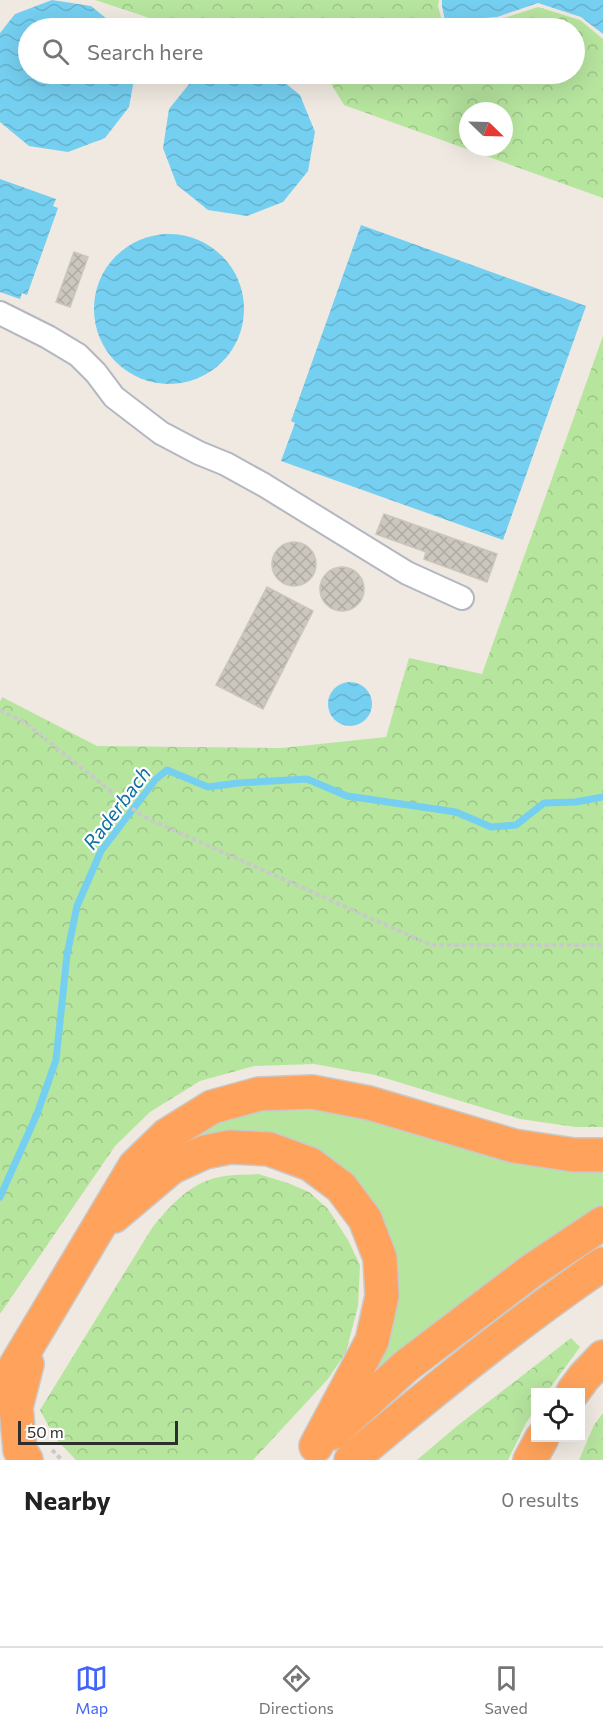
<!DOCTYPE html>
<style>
:root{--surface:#fff;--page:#f6f6f6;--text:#222;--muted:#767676;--line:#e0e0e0;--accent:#4264fb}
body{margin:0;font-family:Commissioner,sans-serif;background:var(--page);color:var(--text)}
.controls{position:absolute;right:18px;bottom:18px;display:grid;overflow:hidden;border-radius:0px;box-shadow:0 6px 24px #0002}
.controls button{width:54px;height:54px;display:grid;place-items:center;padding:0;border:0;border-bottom:2px solid var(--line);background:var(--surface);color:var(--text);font:30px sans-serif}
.compass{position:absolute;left:459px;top:102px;width:54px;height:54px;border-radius:50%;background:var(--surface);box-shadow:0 6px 24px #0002;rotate:113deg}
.scale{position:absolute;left:18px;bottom:15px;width:160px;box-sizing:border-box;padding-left:6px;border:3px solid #2e2e2e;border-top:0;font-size:16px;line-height:21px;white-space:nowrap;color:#2e2e2e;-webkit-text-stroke:4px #fff;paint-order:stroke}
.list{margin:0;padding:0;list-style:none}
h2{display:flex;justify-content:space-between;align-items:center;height:78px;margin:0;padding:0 24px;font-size:26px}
h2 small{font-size:20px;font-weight:400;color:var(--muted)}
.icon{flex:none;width:33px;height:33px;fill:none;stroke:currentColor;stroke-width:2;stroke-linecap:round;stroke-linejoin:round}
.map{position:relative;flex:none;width:603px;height:1460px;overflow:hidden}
.search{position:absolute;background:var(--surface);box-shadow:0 6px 24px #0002;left:18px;right:18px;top:18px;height:66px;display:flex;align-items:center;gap:15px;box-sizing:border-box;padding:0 21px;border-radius:33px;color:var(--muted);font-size:22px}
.sheet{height:186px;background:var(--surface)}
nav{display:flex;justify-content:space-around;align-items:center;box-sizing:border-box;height:84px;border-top:2px solid var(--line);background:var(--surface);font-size:16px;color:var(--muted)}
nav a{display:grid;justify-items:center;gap:3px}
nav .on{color:var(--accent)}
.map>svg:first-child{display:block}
.grass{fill:#b6e59e}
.forest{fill:url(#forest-crowns);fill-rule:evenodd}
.water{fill:url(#water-waves)}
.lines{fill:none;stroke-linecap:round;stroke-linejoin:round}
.stream{stroke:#75cff0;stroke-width:7}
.building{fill:url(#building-cross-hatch);stroke:#cbc5ba;stroke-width:1.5}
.minor-casing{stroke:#b4b7c1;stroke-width:26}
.highway-casing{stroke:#c9c9c9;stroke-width:36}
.path{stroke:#c9c9c9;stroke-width:4;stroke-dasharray:4.5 3;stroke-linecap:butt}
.minor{stroke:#fff;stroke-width:22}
.highway{stroke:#ffa35c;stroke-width:33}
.labels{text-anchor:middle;stroke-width:4.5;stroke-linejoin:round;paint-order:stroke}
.water-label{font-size:20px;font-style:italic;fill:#0d6fa3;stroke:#fff}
</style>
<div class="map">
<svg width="603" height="1460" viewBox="0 0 603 1460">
<defs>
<pattern id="forest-crowns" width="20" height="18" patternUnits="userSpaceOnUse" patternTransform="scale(1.5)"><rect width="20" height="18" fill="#b6e59e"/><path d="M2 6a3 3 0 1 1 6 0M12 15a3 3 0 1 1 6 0" fill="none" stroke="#9dc588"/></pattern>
<pattern id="water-waves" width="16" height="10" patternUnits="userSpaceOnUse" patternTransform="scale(1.5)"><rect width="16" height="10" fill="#75cff0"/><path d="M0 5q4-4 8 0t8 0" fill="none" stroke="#66b2ce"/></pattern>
<pattern id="building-cross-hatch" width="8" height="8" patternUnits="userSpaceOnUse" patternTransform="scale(1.5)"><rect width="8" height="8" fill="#cbc7bf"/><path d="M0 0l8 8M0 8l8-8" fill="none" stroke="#afaba4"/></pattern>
</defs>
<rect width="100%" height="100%" fill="#efe9e1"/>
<path class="grass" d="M311,1108L363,1116L603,1169V1207L362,1384L384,1347L350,1175L181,1144L219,1122L259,1110Z"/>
<g class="forest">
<path d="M95,0H439L438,6L443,25L498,20L538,7L580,20L603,39V198L344,105L325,74H574V28H251L221,22L180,28ZM468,111H504V147H468Z"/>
<path d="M603,336V1127H576L520,1119L375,1075L314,1064L254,1066L200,1081L150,1112L115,1146L0,1314V702L2,697L97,746L282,748L386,737L409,658L482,674Z"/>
<path d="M258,1174L288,1183L309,1192L328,1209L348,1240L360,1265L358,1306L346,1352L328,1379L253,1460H76L55,1438L40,1410L152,1228C169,1207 188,1185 215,1178C228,1174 244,1175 258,1174Z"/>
<path d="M571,1338L580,1347L547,1392H536L535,1409L526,1423L508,1460H417L457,1426Z"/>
<path d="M603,1413V1460H579L594,1425Z"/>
</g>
<g class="water">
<path d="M52,0L91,6L118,28H28V74H135L129,107L105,138L68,152L29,146L0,122V33L15,14Z"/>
<path d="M442,0H603V34L581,17L538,3L497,17L445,21L442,6Z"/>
<path d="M205,74H274L300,95L315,132L308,171L283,202L247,216L208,210L177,185L163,148L169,109L194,78Z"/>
<path d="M0,179L56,199L53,206L58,208L27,295L22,293L20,299L0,292Z"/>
<path d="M361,225L586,306L503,540L281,461L295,423L291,421Z"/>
<circle cx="169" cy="309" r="75"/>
<circle cx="350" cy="704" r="22"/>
</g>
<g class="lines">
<path class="stream" d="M0,1197L37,1114L56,1060L67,955L77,906L101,851L156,779L167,770L208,787L238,783L307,779L347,796L456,812L491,827L516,825L544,803L576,802L603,797"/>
</g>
<g class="building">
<path d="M74,252L88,257L70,307L56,302Z"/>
<path d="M384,514L497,554L487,582L424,559L426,552L376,534Z"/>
<circle cx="294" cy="564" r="22"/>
<circle cx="342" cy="589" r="22"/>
<path d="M267,587L313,611L263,709L216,685Z"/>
</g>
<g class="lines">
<g class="minor-casing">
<path id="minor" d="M0,313L48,337L78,355L96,373L114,397L161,433L199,453L226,464L264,485L407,573L462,598"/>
</g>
<g class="highway-casing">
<g id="highway">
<path d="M114,1216L172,1167L205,1152L230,1147L269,1149L310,1164L341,1187L365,1219L380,1258L382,1296L372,1341L316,1446"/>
<path d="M0,1392L135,1166L167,1135L212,1107L259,1094L312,1092L369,1103L514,1146L574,1155H603"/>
<path d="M573,1392L584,1377L603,1357"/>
<path d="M332,1433L406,1366L531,1271L603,1223"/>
<path d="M26,1460L20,1450L16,1407L27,1364"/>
<path d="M351,1460C432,1391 515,1324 603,1264"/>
<path d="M530,1460L542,1438"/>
</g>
</g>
<g class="path">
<path d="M0,710L24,722L142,816L431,945H603"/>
<path d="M52,1450L62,1460"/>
</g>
<use href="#minor" class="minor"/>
<use href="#highway" class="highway"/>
</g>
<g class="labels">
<g class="water-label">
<text transform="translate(117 808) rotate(-53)" y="7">Raderbach</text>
</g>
</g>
</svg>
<div class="controls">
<button><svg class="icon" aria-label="locate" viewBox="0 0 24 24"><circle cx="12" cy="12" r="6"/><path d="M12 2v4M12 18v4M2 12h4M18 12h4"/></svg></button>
</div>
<svg class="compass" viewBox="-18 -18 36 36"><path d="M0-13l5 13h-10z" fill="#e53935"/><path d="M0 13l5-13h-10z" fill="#767676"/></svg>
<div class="scale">50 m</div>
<div class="search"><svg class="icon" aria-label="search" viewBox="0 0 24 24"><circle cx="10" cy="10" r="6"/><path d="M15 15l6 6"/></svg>Search here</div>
</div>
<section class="sheet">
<h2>Nearby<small>0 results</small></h2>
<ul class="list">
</ul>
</section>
<nav>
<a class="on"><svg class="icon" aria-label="map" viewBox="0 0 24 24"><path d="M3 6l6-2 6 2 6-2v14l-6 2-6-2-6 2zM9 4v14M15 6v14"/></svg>Map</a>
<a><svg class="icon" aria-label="directions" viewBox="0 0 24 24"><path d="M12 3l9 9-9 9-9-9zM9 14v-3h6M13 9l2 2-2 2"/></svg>Directions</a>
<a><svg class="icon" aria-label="saved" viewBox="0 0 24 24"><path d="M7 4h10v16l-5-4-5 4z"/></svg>Saved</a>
</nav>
